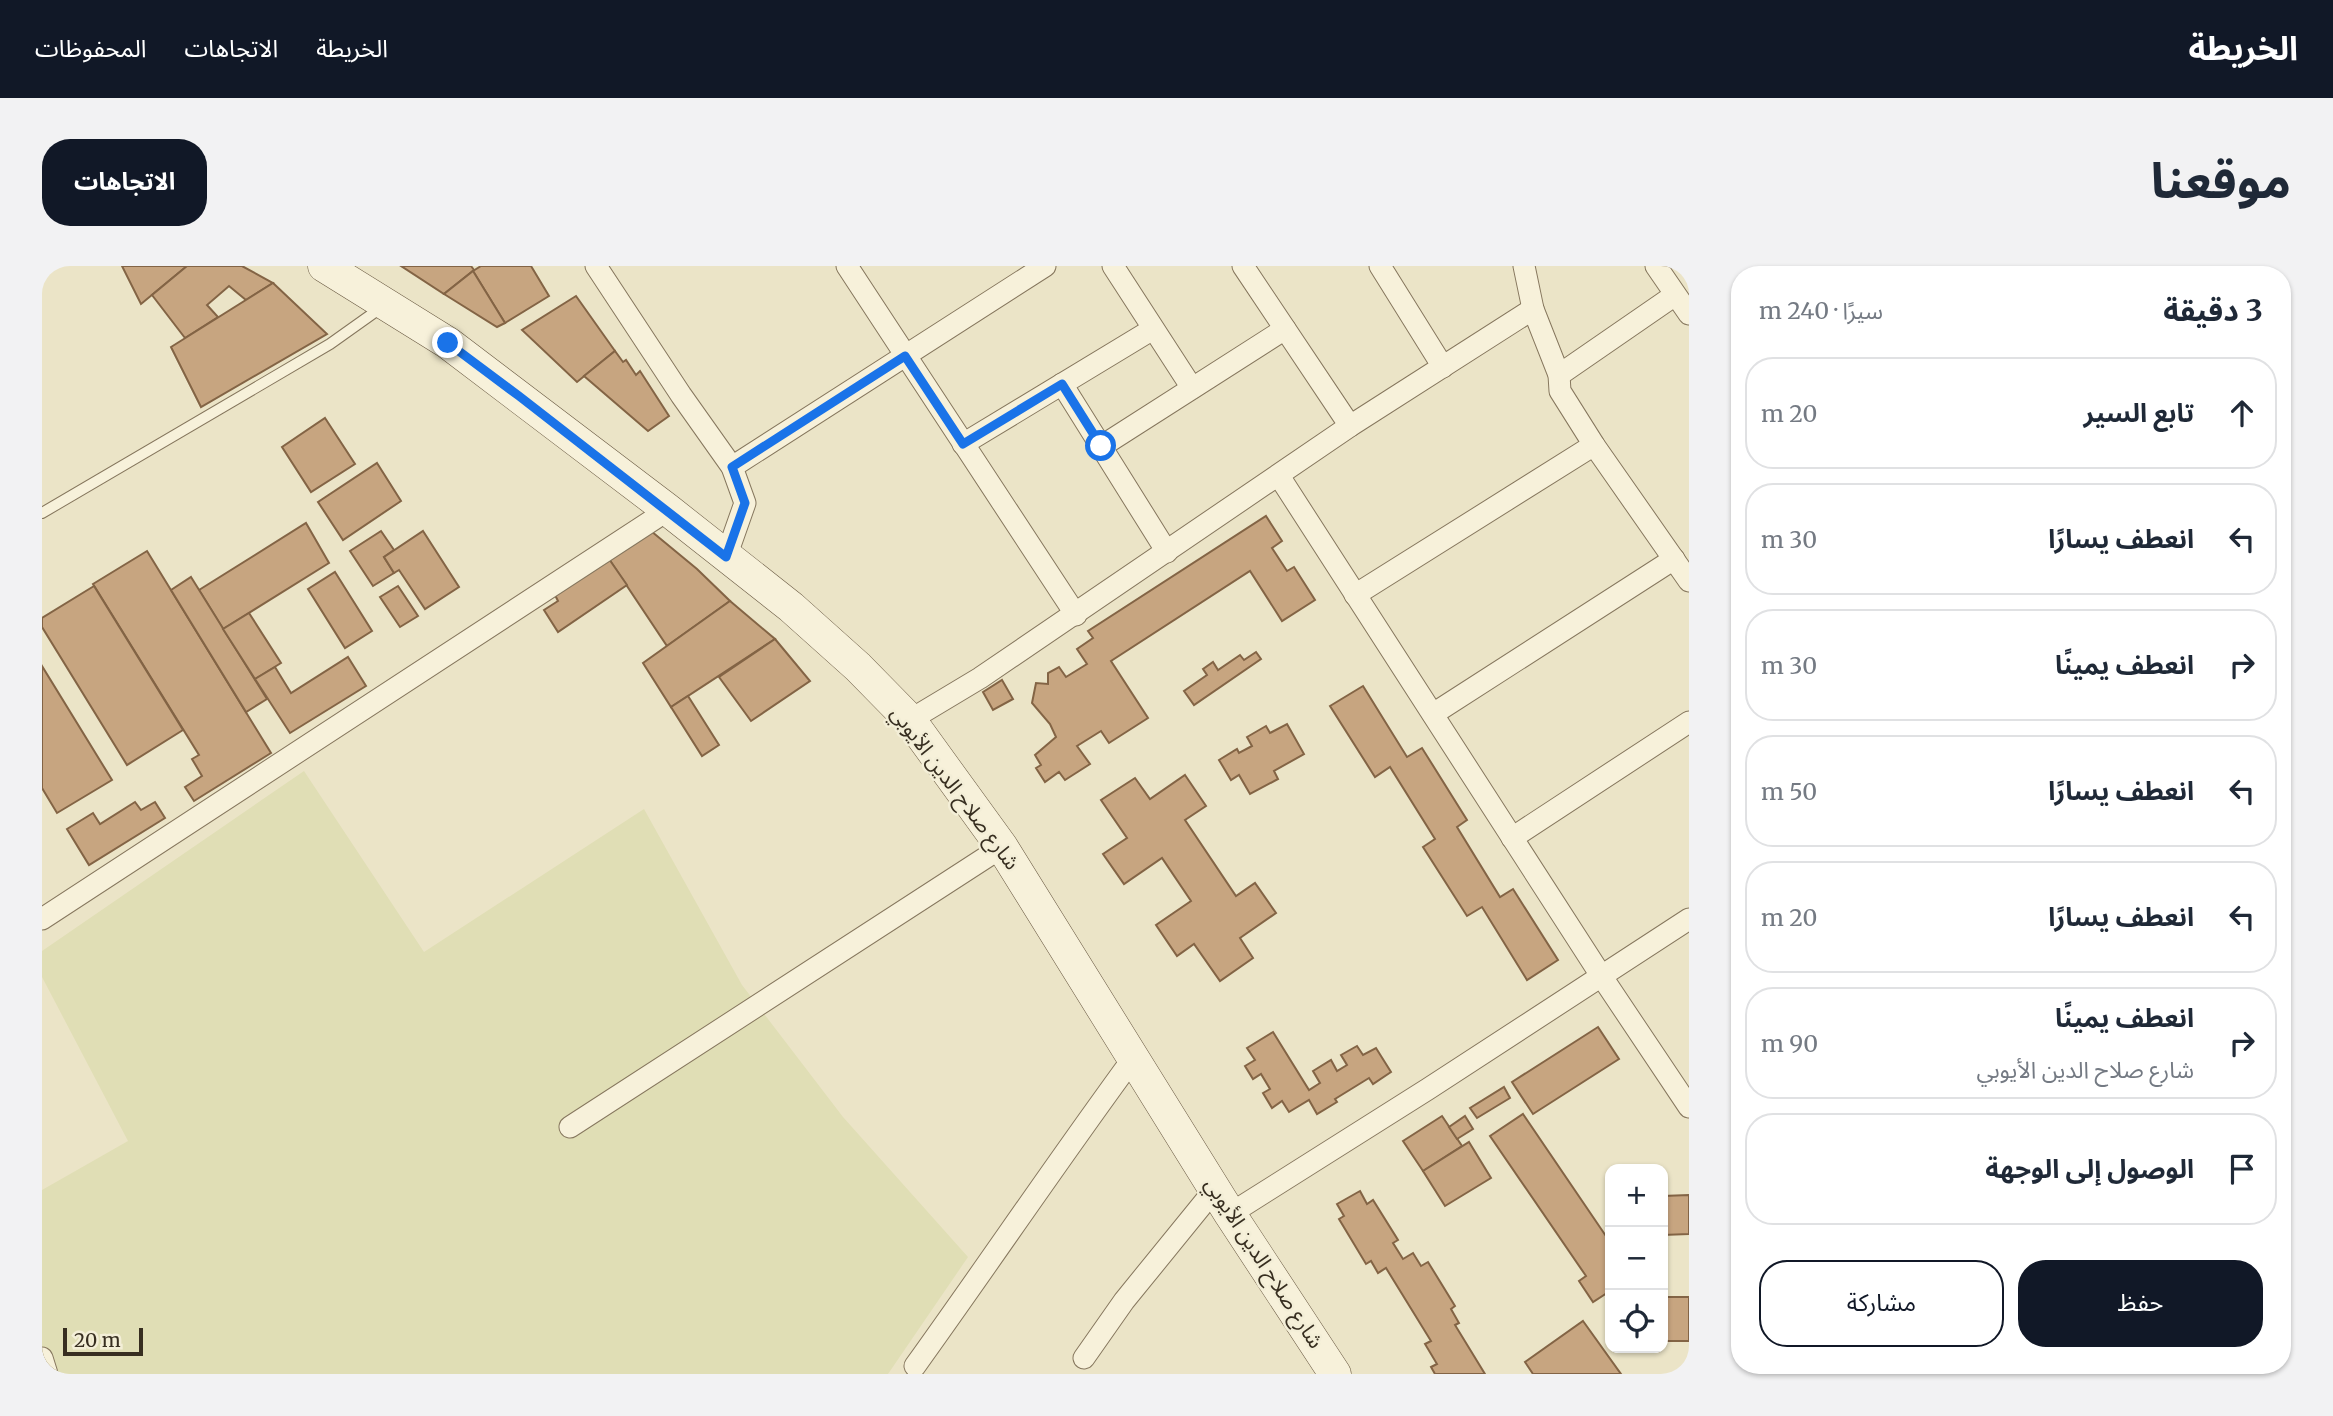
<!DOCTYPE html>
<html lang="ar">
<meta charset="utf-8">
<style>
:root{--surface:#fff;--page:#f2f2f3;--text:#1f2937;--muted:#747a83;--line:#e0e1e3;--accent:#111827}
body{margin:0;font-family:Merriweather,"Noto Sans Arabic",serif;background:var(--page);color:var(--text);direction:rtl}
.controls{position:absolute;right:21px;bottom:21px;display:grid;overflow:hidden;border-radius:14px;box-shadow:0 2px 5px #0004}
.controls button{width:63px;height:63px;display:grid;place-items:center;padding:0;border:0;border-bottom:2px solid var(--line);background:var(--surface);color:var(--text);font:35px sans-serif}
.scale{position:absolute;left:21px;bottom:18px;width:80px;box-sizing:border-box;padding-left:7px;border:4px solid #372e20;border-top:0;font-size:19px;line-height:24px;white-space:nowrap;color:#372e20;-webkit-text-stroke:5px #f3eed7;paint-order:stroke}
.stop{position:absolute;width:21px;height:21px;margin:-16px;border:5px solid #1a73e8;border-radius:50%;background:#fff}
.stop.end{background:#1a73e8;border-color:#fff;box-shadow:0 2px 7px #0008}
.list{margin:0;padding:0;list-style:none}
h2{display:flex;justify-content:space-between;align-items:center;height:91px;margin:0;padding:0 28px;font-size:30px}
h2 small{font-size:23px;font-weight:400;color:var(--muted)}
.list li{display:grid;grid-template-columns:46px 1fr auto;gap:21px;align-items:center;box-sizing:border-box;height:112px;margin:0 14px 14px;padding:0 14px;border:2px solid var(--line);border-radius:28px}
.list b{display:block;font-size:26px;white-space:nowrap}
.list p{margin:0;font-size:23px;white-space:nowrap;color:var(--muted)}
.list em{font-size:23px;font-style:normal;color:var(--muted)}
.actions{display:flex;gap:14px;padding:21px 28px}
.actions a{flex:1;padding:16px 0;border:2px solid var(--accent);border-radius:28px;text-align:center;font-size:24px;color:var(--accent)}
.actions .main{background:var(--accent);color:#fff}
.icon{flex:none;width:38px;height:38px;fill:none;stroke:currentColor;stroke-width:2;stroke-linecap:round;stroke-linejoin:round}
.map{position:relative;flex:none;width:1647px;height:1108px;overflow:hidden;direction:ltr;border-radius:28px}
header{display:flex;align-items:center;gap:42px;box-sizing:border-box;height:98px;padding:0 35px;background:var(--accent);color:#fff}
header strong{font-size:33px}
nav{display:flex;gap:38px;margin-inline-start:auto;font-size:24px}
.intro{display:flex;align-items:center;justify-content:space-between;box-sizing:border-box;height:168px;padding:0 42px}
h1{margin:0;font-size:49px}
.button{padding:18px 32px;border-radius:28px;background:var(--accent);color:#fff;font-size:24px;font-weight:700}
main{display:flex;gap:42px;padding:0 42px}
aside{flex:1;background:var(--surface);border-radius:28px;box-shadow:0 2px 5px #0004}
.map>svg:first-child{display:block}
.farmland{fill:#e0deb5}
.building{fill:#c7a580;stroke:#836445;stroke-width:2}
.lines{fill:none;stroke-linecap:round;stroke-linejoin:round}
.service-casing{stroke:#86775e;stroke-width:12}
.minor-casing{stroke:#86775e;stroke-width:23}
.secondary-casing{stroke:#685841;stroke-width:33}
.service{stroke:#f7f1da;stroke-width:10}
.minor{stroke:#f7f1da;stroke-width:21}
.secondary{stroke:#f7f1da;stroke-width:32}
.route{stroke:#1a73e8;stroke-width:9}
.labels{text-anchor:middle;stroke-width:5;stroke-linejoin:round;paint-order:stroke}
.street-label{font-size:21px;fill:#372e20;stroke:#f3eed7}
</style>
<header>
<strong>الخريطة</strong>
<nav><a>الخريطة</a><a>الاتجاهات</a><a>المحفوظات</a></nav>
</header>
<div class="intro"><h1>موقعنا</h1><a class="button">الاتجاهات</a></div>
<main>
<aside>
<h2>3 دقيقة<small>سيرًا · 240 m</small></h2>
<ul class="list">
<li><svg class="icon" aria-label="ahead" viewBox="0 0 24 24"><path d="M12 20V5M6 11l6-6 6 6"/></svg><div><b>تابع السير</b></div><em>20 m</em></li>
<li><svg class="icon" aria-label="left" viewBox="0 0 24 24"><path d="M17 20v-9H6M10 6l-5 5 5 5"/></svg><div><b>انعطف يسارًا</b></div><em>30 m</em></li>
<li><svg class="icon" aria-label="right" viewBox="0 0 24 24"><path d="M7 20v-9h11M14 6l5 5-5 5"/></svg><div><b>انعطف يمينًا</b></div><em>30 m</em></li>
<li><svg class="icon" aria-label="left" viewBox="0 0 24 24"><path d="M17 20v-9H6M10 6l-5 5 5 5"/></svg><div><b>انعطف يسارًا</b></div><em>50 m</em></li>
<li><svg class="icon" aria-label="left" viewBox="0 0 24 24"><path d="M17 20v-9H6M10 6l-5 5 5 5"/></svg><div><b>انعطف يسارًا</b></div><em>20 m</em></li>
<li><svg class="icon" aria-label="right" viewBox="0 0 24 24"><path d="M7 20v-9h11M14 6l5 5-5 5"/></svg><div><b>انعطف يمينًا</b><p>شارع صلاح الدين الأيوبي</p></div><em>90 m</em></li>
<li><svg class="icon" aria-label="arrive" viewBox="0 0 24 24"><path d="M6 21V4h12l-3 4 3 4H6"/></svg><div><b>الوصول إلى الوجهة</b></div></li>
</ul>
<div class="actions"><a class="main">حفظ</a><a>مشاركة</a></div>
</aside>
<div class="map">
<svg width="1647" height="1108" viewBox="0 0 1647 1108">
<rect width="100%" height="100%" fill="#ebe4c7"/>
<path class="farmland" d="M262,505L382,686L602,543L700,719L801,851L926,991L846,1108H0V924L86,875L0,711V685Z"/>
<g class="building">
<path d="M80,0H145L99,38Z"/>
<path d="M145,0H200L231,17L204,34L187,20L165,39L176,51L143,72L110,29Z"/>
<path d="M359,0H429L432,4L402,28Z"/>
<path d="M439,0H489L507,30L463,57L431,5Z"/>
<path d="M431,5L463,57L455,61L402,28Z"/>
<path d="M231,17L285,68L159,141L129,81Z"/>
<path d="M534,30L573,85L535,116L480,64Z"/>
<path d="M573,85L581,96L584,94L594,109L598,105L627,150L606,165L542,110Z"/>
<path d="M283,152L313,198L269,226L240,181Z"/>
<path d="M335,197L359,235L301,274L276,236Z"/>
<path d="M1224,250L1240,275L1230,282L1245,305L1252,301L1273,334L1240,355L1208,305L1069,395L1106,452L1067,477L1059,465L1035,480L1048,498L1023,514L1017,506L1003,516L994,502L999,499L993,489L1014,471L1008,458L990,437L994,417L1006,418V407L1017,401L1024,411L1045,398L1035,383L1051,372L1046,365Z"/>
<path d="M264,257L287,297L181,363L157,324Z"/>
<path d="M339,265L352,284L342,291L352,307L331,320L308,285Z"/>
<path d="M381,265L417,321L383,343L357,304L352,307L342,291Z"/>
<path d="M609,265L655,303L688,335L625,380L567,293Z"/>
<path d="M105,285L229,487L152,535L143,521L160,510L150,493L157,489L51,318Z"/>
<path d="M567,293L585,319L516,366L502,344L516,335L513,329Z"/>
<path d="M293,306L330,365L303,382L266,323Z"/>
<path d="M149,311L225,433L204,446L129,324Z"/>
<path d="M52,320L141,464L85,499L0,361V352Z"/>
<path d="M356,320L376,350L358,361L338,331Z"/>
<path d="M688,335L733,373L629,441L601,397Z"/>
<path d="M207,347L239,397L213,413L181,363Z"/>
<path d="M733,373L768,415L709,455L677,411Z"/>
<path d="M1214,386L1219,393L1152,439L1142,425L1165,409L1161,403L1171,396L1176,404L1198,389L1202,394Z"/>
<path d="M306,391L324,420L248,467L213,413L233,401L249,427Z"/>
<path d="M0,400L70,514L15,547L0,522Z"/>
<path d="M960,414L971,433L951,444L941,426Z"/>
<path d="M1321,420L1365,491L1380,482L1425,554L1415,561L1458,631L1471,623L1516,694L1485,714L1440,641L1425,650L1381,581L1393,573L1348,501L1333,511L1288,440Z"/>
<path d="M646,430L677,479L660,490L629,441Z"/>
<path d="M1245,458L1262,488L1232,505L1236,513L1208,528L1197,509L1189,514L1177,494L1195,483L1197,487L1210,480L1205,471L1224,460L1228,467Z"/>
<path d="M1143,509L1164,540L1143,554L1194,630L1213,617L1234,647L1198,672L1211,692L1178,715L1152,678L1135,690L1114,659L1149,635L1120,592L1082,618L1061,588L1085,572L1059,534L1093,512L1108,533Z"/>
<path d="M93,536L99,544L113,536L123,552L47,599L25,563L51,547L58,558Z"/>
<path d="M1556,761L1577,793L1491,848L1470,816Z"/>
<path d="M1231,766L1267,824L1278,817L1271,805L1289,794L1295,805L1305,799L1299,789L1315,780L1321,789L1334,782L1349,806L1331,818L1327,812L1293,833L1295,836L1275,848L1267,834L1247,846L1240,835L1230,842L1221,827L1228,823L1219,808L1211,813L1203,800L1213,794L1205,782Z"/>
<path d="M1462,821L1468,832L1435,852L1428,842Z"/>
<path d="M1481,848L1568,976V1025L1551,1036L1537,1015L1544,1010L1448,870Z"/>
<path d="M1400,850L1420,880L1381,905L1361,875Z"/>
<path d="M1423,850L1431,863L1415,873L1407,861Z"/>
<path d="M1427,876L1449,912L1403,940L1381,905Z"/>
<path d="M1318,925L1325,938L1331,934L1356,974L1351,977L1361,993L1371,987L1379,1000L1386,996L1413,1040L1409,1043L1417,1057L1413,1059L1443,1108H1393L1389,1101L1395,1098L1383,1078L1389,1075L1344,1002L1336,1007L1329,995L1324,998L1297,953L1302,950L1295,938Z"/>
<path d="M1647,929V968L1621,969V930Z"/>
<rect x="1621" y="1031" width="26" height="44"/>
<path d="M1541,1055L1579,1108H1491L1483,1096Z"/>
</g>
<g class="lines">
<g class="service-casing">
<path id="service" d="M0,247L288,78L340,41"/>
</g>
<g class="minor-casing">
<g id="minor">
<path d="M554,0L639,129L690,201L703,237L684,291"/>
<path d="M805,0L1034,349"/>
<path d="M1071,0L1150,122"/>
<path d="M1201,0L1308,160"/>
<path d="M1338,0L1401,101"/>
<path d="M1482,0L1491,43L1517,109L1518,125L1552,179L1647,315"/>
<path d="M1614,0L1647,48"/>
<path d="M1517,109L1633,29"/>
<path d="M1020,118L1125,286"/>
<path d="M921,178L1111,63"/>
<path d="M1060,180L1243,63"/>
<path d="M690,201L1003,0"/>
<path d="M1237,210L1560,711L1647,841"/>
<path d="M1313,329L1552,179"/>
<path d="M1391,448L1632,293"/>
<path d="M868,454L938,412L1308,160L1491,43"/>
<path d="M1470,572L1647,456"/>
<path d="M0,653L626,244"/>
<path d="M528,861L960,581"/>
<path d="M1188,948L1386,823L1647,653"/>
<path d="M0,1092L5,1108"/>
<path d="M1042,1092L1082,1035L1173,923"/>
<path d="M873,1100C947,997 1017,893 1092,791"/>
</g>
</g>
<g class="secondary-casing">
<path id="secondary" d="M282,0L406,77L626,244L749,341L816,401L868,454L960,581L1188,948L1293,1108"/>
</g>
<use href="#service" class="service"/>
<use href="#minor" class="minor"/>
<use href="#secondary" class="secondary"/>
</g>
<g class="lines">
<path class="route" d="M406,77L477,130L684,291L703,237L690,201L863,90L921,178L1020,118L1059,180"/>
</g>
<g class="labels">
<g class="street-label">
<text transform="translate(913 522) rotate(53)" y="7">شارع صلاح الدين الأيوبي</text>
<text transform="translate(1222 997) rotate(57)" y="7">شارع صلاح الدين الأيوبي</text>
</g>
</g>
</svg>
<div class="controls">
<button>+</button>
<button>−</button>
<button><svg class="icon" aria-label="locate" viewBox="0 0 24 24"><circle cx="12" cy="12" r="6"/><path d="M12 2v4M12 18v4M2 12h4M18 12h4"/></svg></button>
</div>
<div class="scale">20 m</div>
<div class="stop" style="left:1059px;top:180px"></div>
<div class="stop end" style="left:406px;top:77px"></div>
</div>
</main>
